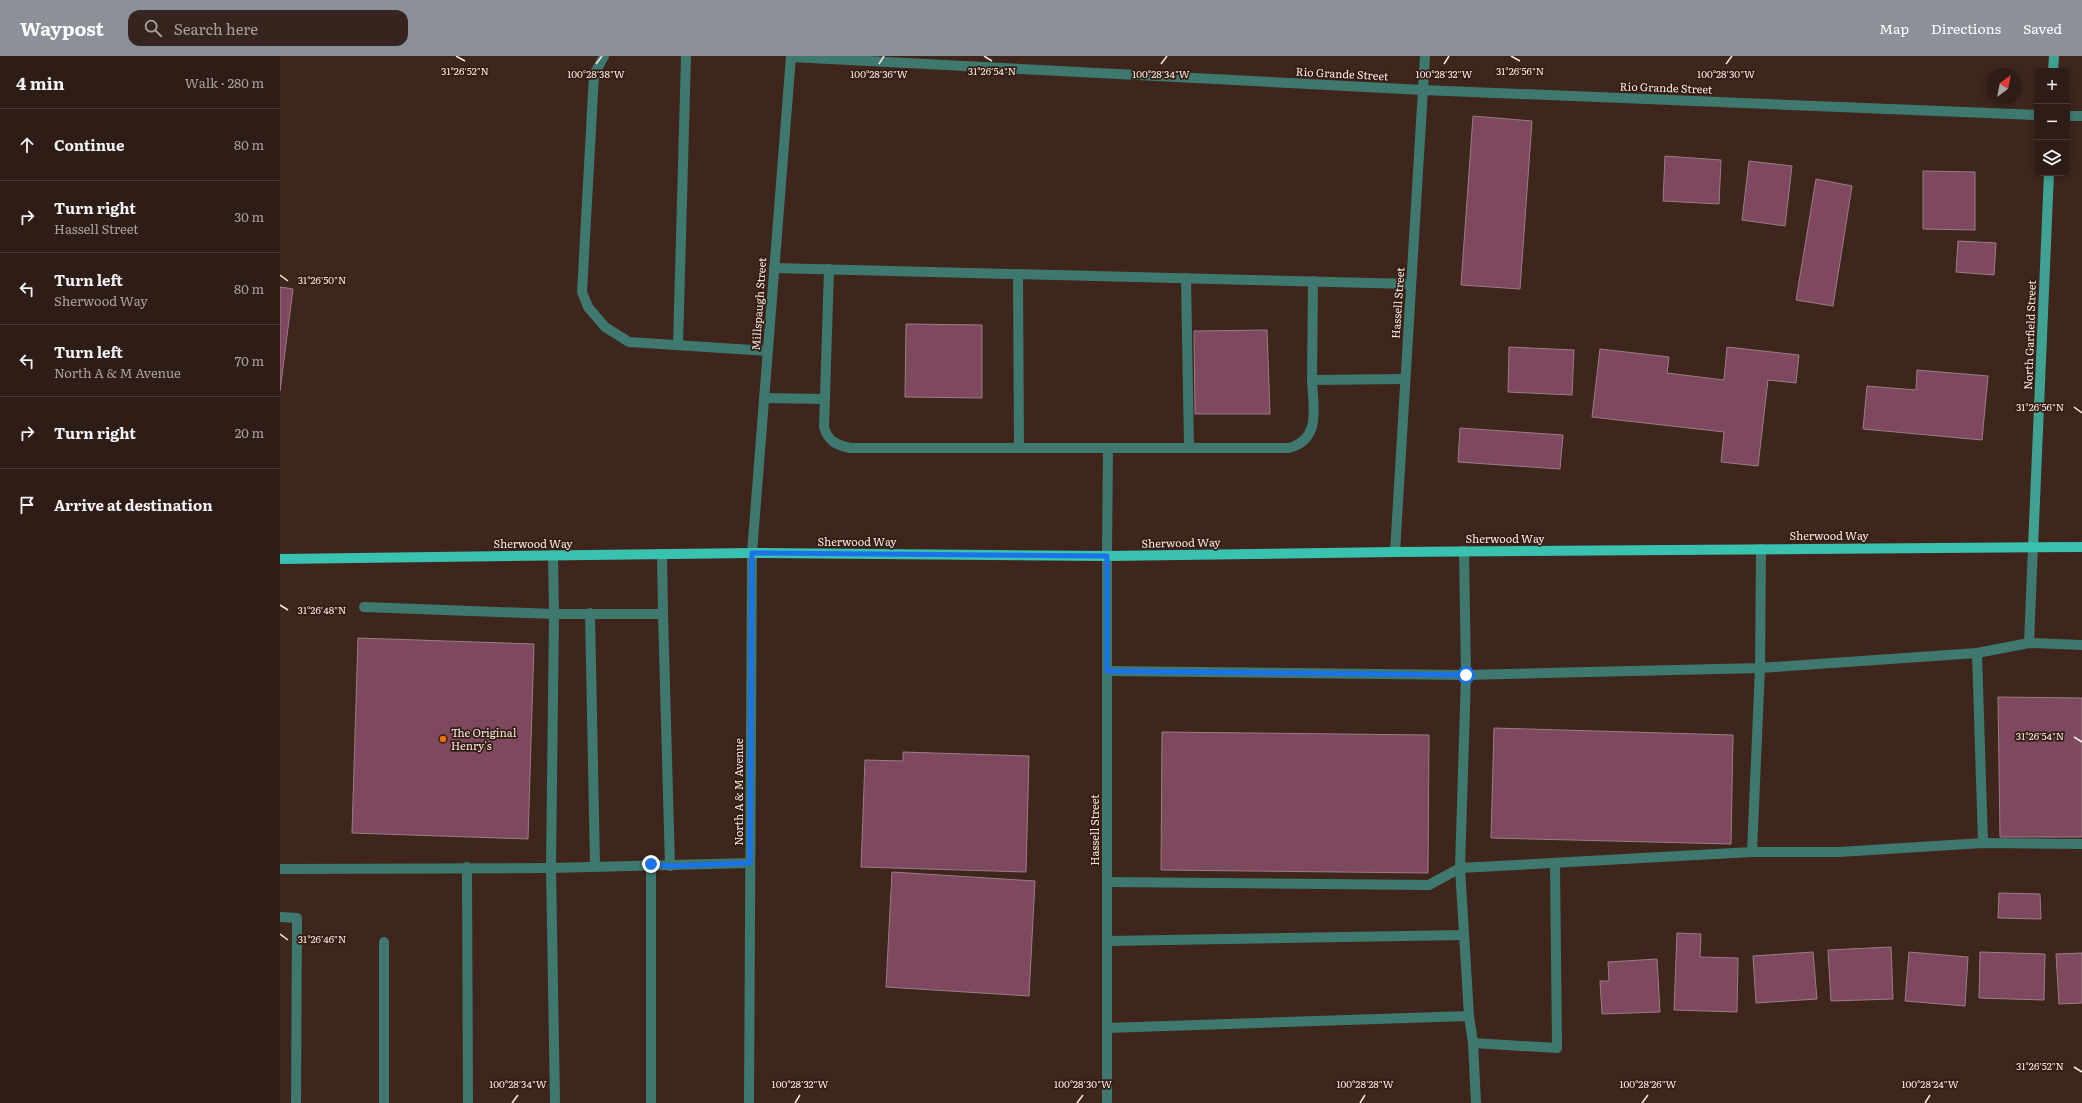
<!DOCTYPE html>
<meta charset="utf-8">
<style>
:root{--surface:#2e1c16;--page:#36251f;--text:#f1f3f6;--muted:#a7a1a1;--line:#493a35;--accent:#8c9099}
body{margin:0;font-family:Literata,serif;background:var(--page);color:var(--text)}
.controls{position:absolute;right:12px;top:12px;display:grid;overflow:hidden;border-radius:8px;box-shadow:0 2px 6px #0003}
.controls button{width:36px;height:36px;display:grid;place-items:center;padding:0;border:0;border-bottom:1px solid var(--line);background:var(--surface);color:var(--text);font:20px sans-serif}
.compass{position:absolute;left:1706px;top:12px;width:36px;height:36px;border-radius:50%;background:var(--surface);box-shadow:0 2px 6px #0003;rotate:32deg}
.stop{position:absolute;width:12px;height:12px;margin:-9px;border:3px solid #1a73e8;border-radius:50%;background:#fff}
.stop.end{background:#1a73e8;border-color:#fff;box-shadow:0 1px 4px #0008}
.list{margin:0;padding:0;list-style:none}
h2{display:flex;justify-content:space-between;align-items:center;height:52px;margin:0;padding:0 16px;font-size:17px}
h2 small{font-size:13px;font-weight:400;color:var(--muted)}
.list li{display:grid;grid-template-columns:26px 1fr auto;gap:12px;align-items:center;box-sizing:border-box;height:72px;padding:0 16px;border-top:1px solid var(--line)}
.list b{display:block;font-size:15px;white-space:nowrap}
.list p{margin:0;font-size:13px;white-space:nowrap;color:var(--muted)}
.list em{font-size:13px;font-style:normal;color:var(--muted)}
.icon{flex:none;width:22px;height:22px;fill:none;stroke:currentColor;stroke-width:2;stroke-linecap:round;stroke-linejoin:round}
.map{position:relative;flex:none;width:1802px;height:1047px;overflow:hidden}
header{display:flex;align-items:center;gap:24px;box-sizing:border-box;height:56px;padding:0 20px;background:var(--accent);color:#fff}
header strong{font-size:19px}
nav{display:flex;gap:22px;margin-inline-start:auto;font-size:14px}
.search{width:280px;height:36px;background:var(--page);display:flex;align-items:center;gap:10px;box-sizing:border-box;padding:0 14px;border-radius:12px;color:var(--muted);font-size:15px}
main{display:flex}
aside{flex:1;background:var(--surface)}
.map>svg:first-child{display:block}
.building{fill:#7e485e;stroke:#9a7d87}
.lines{fill:none;stroke-linecap:round;stroke-linejoin:round}
.lane{stroke:#3e786e;stroke-width:10}
.street{stroke:#3e786e;stroke-width:10}
.secondary{stroke:#3fa293;stroke-width:10}
.primary{stroke:#39c2b0;stroke-width:10}
.route{stroke:#1a73e8;stroke-width:5}
.ticks{fill:none;stroke:#f9e9e2;stroke-width:1.5}
.food-dot{fill:#e8710a;stroke:#331d13;stroke-width:1.5}
.labels{text-anchor:middle;stroke-width:3.5;stroke-linejoin:round;paint-order:stroke}
.street-label{font-size:11px;fill:#f9e9e2;stroke:#331d13}
.poi-label{font-size:11px;fill:#f9e9e2;stroke:#331d13;text-anchor:start}
.ticks-label{font-size:10px;text-anchor:middle;fill:#f9e9e2;stroke:#331d13;stroke-width:3.5;stroke-linejoin:round;paint-order:stroke}
</style>
<header>
<strong>Waypost</strong>
<div class="search"><svg class="icon" aria-label="search" viewBox="0 0 24 24"><circle cx="10" cy="10" r="6"/><path d="M15 15l6 6"/></svg>Search here</div>
<nav><a>Map</a><a>Directions</a><a>Saved</a></nav>
</header>
<main>
<aside>
<h2>4 min<small>Walk · 280 m</small></h2>
<ul class="list">
<li><svg class="icon" aria-label="ahead" viewBox="0 0 24 24"><path d="M12 20V5M6 11l6-6 6 6"/></svg><div><b>Continue</b></div><em>80 m</em></li>
<li><svg class="icon" aria-label="right" viewBox="0 0 24 24"><path d="M7 20v-9h11M14 6l5 5-5 5"/></svg><div><b>Turn right</b><p>Hassell Street</p></div><em>30 m</em></li>
<li><svg class="icon" aria-label="left" viewBox="0 0 24 24"><path d="M17 20v-9H6M10 6l-5 5 5 5"/></svg><div><b>Turn left</b><p>Sherwood Way</p></div><em>80 m</em></li>
<li><svg class="icon" aria-label="left" viewBox="0 0 24 24"><path d="M17 20v-9H6M10 6l-5 5 5 5"/></svg><div><b>Turn left</b><p>North A &amp; M Avenue</p></div><em>70 m</em></li>
<li><svg class="icon" aria-label="right" viewBox="0 0 24 24"><path d="M7 20v-9h11M14 6l5 5-5 5"/></svg><div><b>Turn right</b></div><em>20 m</em></li>
<li><svg class="icon" aria-label="arrive" viewBox="0 0 24 24"><path d="M6 21V4h12l-3 4 3 4H6"/></svg><div><b>Arrive at destination</b></div></li>
</ul>
</aside>
<div class="map">
<svg width="1802" height="1047" viewBox="0 0 1802 1047">
<rect width="100%" height="100%" fill="#3e261d"/>
<g class="building">
<path d="M1193,60L1252,65L1240,233L1181,229Z"/>
<path d="M1385,100L1441,104L1439,148L1383,145Z"/>
<path d="M1469,105L1512,110L1505,170L1462,164Z"/>
<path d="M1643,115L1695,116V174L1643,173Z"/>
<path d="M1536,123L1572,130L1553,250L1516,244Z"/>
<path d="M1678,185L1716,187L1714,219L1676,216Z"/>
<path d="M0,231L13,233L0,335Z"/>
<path d="M626,268L702,269V342L625,341Z"/>
<path d="M987,274L990,358H915L914,275Z"/>
<path d="M1229,291L1294,294L1292,339L1228,336Z"/>
<path d="M1447,291L1519,299L1516,327L1488,324L1478,410L1441,406L1444,376L1312,361L1320,293L1389,301L1387,317L1444,324Z"/>
<path d="M1637,314L1708,320L1702,384L1583,373L1587,330L1636,334Z"/>
<path d="M1180,372L1283,379L1280,413L1178,406Z"/>
<path d="M78,582L254,588L248,783L72,777Z"/>
<path d="M1718,641L1802,642V781H1720Z"/>
<path d="M1214,672L1453,679L1451,788L1211,782Z"/>
<path d="M882,676L1149,679L1148,817L881,814Z"/>
<path d="M623,696L749,700L746,816L581,811L585,704L623,705Z"/>
<path d="M612,816L755,825L749,940L606,931Z"/>
<path d="M1719,837L1760,838L1761,863L1718,862Z"/>
<path d="M1397,877L1421,878L1420,901L1458,902L1457,956L1394,954Z"/>
<path d="M1611,891L1613,943L1551,945L1548,894Z"/>
<path d="M1533,896L1537,943L1476,947L1473,900Z"/>
<path d="M1629,896L1688,901L1685,950L1625,945Z"/>
<path d="M1700,896L1765,898L1764,944L1699,942Z"/>
<path d="M1802,897V947L1779,948L1776,898Z"/>
<path d="M1377,903L1380,956L1322,958L1320,925H1329L1328,906Z"/>
</g>
<g class="lines">
<g class="lane">
<path d="M324,0L314,19L302,236L308,251L325,271L349,286L488,295"/>
<path d="M494,212L1131,228"/>
<path d="M549,213L544,371C548,385 556,389 570,392H1009C1042,383 1033,350 1032,324"/>
<path d="M738,218L739,392"/>
<path d="M906,222L909,392"/>
<path d="M1033,225L1032,324L1125,323"/>
<path d="M398,289L406,0"/>
<path d="M484,342L545,343"/>
<path d="M382,500L383,558"/>
<path d="M827,500L828,392"/>
<path d="M84,551L274,558L273,499"/>
<path d="M310,557L315,810"/>
<path d="M1749,587L1753,491"/>
<path d="M1697,597L1703,787"/>
<path d="M827,615L1186,619L1480,612L1697,597L1749,587L1802,589"/>
<path d="M1472,796L1480,612L1481,493"/>
<path d="M371,808V1047"/>
<path d="M187,811L188,1047"/>
<path d="M0,813L271,812L470,807"/>
<path d="M827,826L1149,829L1180,812L1472,796H1559L1703,787L1802,788"/>
<path d="M0,861L17,862L16,1047"/>
<path d="M827,885L1184,879"/>
<path d="M1189,960L1193,987L1277,992L1275,807"/>
<path d="M827,972L1189,960L1180,812L1186,619L1184,495"/>
<path d="M1193,987L1196,1047"/>
<path d="M104,1047V886"/>
<path d="M275,1047L271,812L274,558H383L390,810"/>
</g>
<g class="street">
<path d="M511,1L1143,34L1757,59"/>
<path d="M1787,60H1802"/>
<path d="M1115,496L1145,0"/>
<path d="M469,1047L472,497L511,0"/>
<path d="M827,1047V500"/>
</g>
<g class="secondary">
<path d="M1773,15L1774,0"/>
<path d="M1753,491L1769,117"/>
</g>
<path class="primary" d="M0,503L472,497L827,500L1115,496L1802,491"/>
</g>
<g class="lines">
<path class="route" d="M371,808L390,810L470,807L472,497L827,500V615L1186,619"/>
</g>
<path class="ticks" d="M176,0L185,5M704,0L712,5M1231,0L1240,5M316,8L322,0M599,8L604,0M881,8L887,0M1164,8L1169,0M1446,8L1452,0M0,219L8,225M1794,351L1802,357M0,549L8,554M1794,681L1802,686M0,878L8,884M1794,1011L1802,1016M232,1047L238,1039M515,1047L520,1039M797,1047L803,1039M1080,1047L1085,1039M1362,1047L1368,1039M1645,1047L1650,1039"/>
<circle class="food-dot" cx="163" cy="683" r="4"/>
<g class="labels">
<g class="street-label">
<text transform="translate(1062 18) rotate(3)" y="4">Rio Grande Street</text>
<text transform="translate(1386 32) rotate(2)" y="4">Rio Grande Street</text>
<text transform="translate(1118 247) rotate(-86)" y="4">Hassell Street</text>
<text transform="translate(479 248) rotate(-86)" y="4">Millspaugh Street</text>
<text transform="translate(1750 279) rotate(-88)" y="4">North Garfield Street</text>
<text x="1549" y="484">Sherwood Way</text>
<text x="1225" y="487">Sherwood Way</text>
<text x="577" y="490">Sherwood Way</text>
<text transform="translate(901 487) rotate(-1)" y="4">Sherwood Way</text>
<text x="253" y="492">Sherwood Way</text>
<text transform="translate(459 736) rotate(-90)" y="4">North A &amp; M Avenue</text>
<text transform="translate(815 774) rotate(-90)" y="4">Hassell Street</text>
</g>
<g class="poi-label">
<text x="171" y="681">The Original<tspan x="171" dy="13">Henry's</tspan></text>
</g>
</g>
<g class="ticks-label">
<text x="712" y="19">31°26'54"N</text>
<text x="185" y="19">31°26'52"N</text>
<text x="1240" y="19">31°26'56"N</text>
<text x="1164" y="22">100°28'32"W</text>
<text x="316" y="22">100°28'38"W</text>
<text x="599" y="22">100°28'36"W</text>
<text x="881" y="22">100°28'34"W</text>
<text x="1446" y="22">100°28'30"W</text>
<text x="42" y="228">31°26'50"N</text>
<text x="1760" y="355">31°26'56"N</text>
<text x="42" y="558">31°26'48"N</text>
<text x="1760" y="684">31°26'54"N</text>
<text x="42" y="887">31°26'46"N</text>
<text x="1760" y="1014">31°26'52"N</text>
<text x="238" y="1032">100°28'34"W</text>
<text x="520" y="1032">100°28'32"W</text>
<text x="803" y="1032">100°28'30"W</text>
<text x="1085" y="1032">100°28'28"W</text>
<text x="1368" y="1032">100°28'26"W</text>
<text x="1650" y="1032">100°28'24"W</text>
</g>
</svg>
<div class="controls">
<button>+</button>
<button>−</button>
<button><svg class="icon" aria-label="layers" viewBox="0 0 24 24"><path d="M12 4l9 5-9 5-9-5zM3 14l9 5 9-5"/></svg></button>
</div>
<svg class="compass" viewBox="-18 -18 36 36"><path d="M0-13l5 13h-10z" fill="#e53935"/><path d="M0 13l5-13h-10z" fill="#a7a1a1"/></svg>
<div class="stop" style="left:1186px;top:619px"></div>
<div class="stop end" style="left:371px;top:808px"></div>
</div>
</main>
